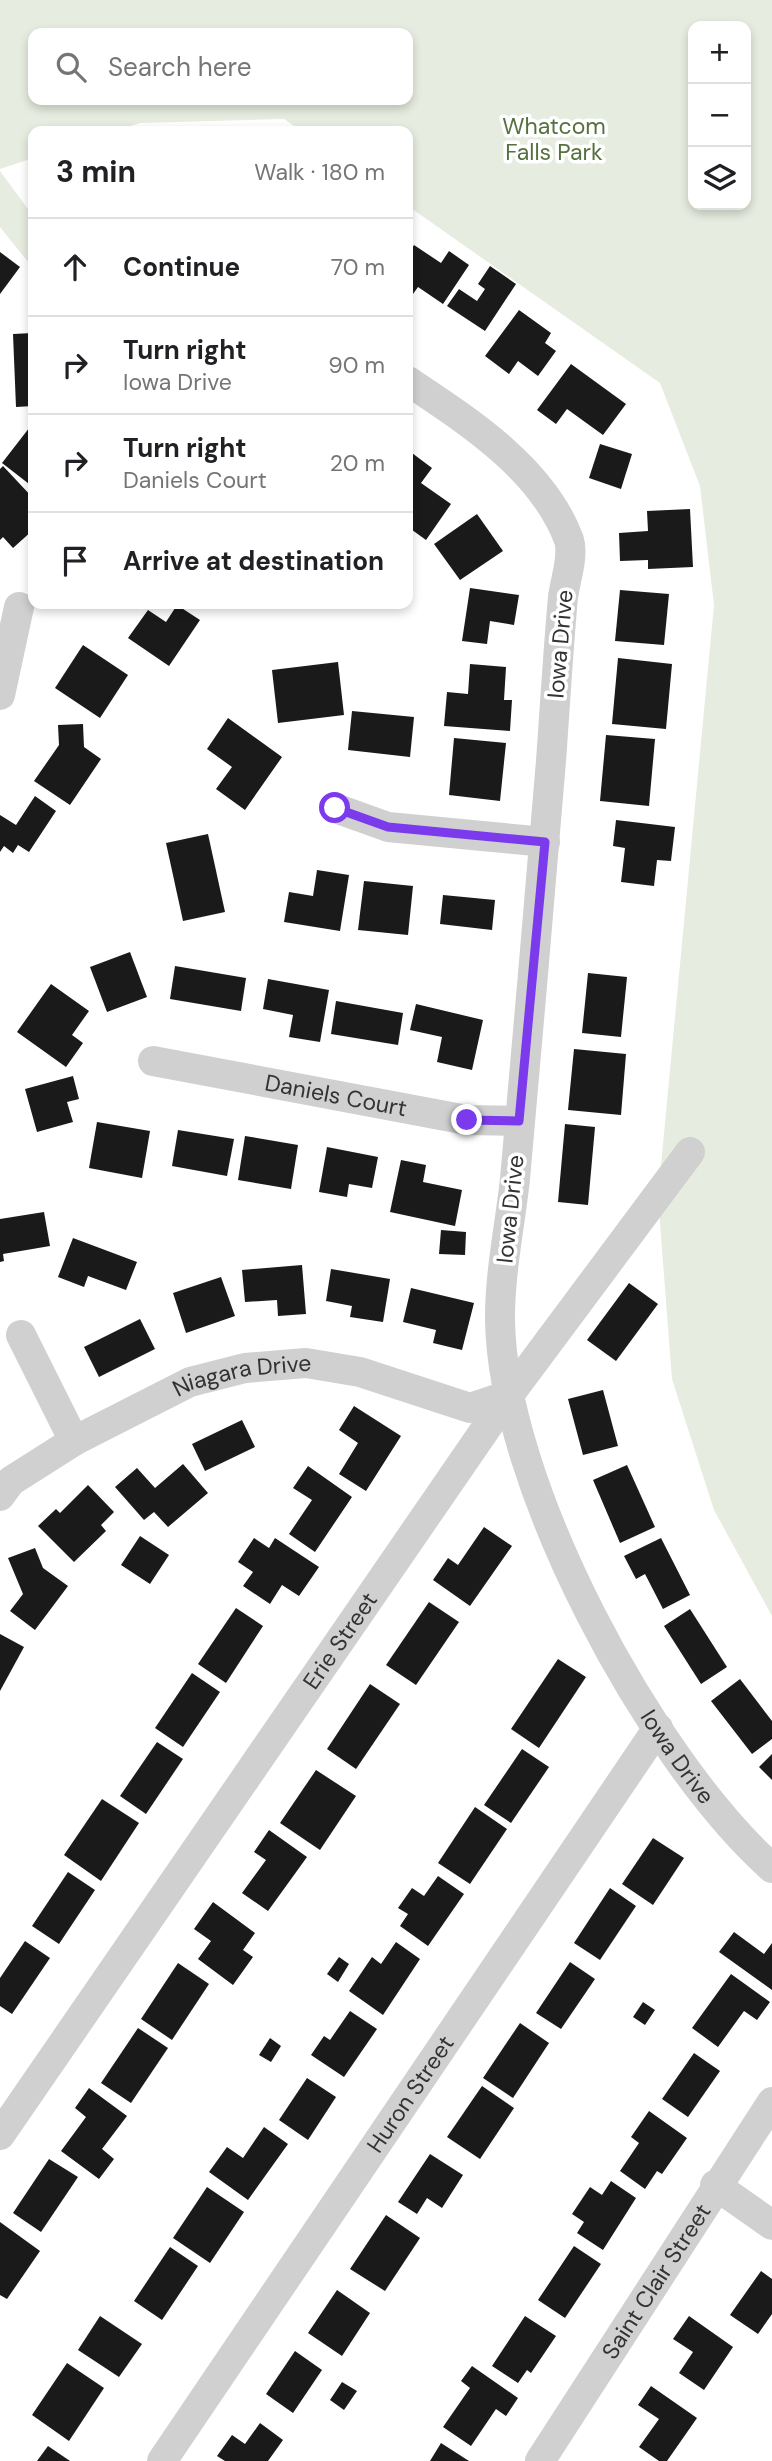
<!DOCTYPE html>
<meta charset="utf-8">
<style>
:root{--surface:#fff;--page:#f2f2f2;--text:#202124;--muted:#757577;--line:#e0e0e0}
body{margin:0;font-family:"DM Sans",sans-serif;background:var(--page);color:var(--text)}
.controls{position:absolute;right:21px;top:21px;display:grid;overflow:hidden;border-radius:14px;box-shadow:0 4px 10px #0003}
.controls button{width:63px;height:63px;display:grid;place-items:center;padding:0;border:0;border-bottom:2px solid var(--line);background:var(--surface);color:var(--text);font:35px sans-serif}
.stop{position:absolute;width:21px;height:21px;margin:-16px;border:5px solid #7c3aed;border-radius:50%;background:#fff}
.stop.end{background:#7c3aed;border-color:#fff;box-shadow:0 2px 7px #0008}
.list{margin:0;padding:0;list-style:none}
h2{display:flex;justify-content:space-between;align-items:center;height:91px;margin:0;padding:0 28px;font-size:30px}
h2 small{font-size:23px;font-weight:400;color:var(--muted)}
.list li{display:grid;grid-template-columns:46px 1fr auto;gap:21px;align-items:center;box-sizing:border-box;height:98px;padding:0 28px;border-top:2px solid var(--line)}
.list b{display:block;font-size:26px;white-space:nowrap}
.list p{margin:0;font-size:23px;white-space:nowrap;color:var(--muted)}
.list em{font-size:23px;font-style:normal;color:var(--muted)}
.icon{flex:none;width:38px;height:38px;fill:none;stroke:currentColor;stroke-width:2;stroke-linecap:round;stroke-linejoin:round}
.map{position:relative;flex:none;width:772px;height:2461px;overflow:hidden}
.search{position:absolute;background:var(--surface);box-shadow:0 4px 10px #0003;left:28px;top:28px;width:385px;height:77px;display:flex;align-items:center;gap:18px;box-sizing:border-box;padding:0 24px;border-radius:14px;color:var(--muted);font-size:26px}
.panel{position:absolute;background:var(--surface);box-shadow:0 4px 10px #0003;left:28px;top:126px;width:385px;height:483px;border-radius:14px}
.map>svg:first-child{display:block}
.green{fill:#e6ecdf;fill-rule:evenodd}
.building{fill:#1a1a1a}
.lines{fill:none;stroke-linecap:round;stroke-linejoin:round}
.minor{stroke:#d0d0d0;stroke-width:30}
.route{stroke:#7c3aed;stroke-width:9}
.labels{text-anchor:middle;stroke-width:7;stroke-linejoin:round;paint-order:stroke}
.park-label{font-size:23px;fill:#56703f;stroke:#fff}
.street-label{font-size:23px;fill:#333;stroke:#fff}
</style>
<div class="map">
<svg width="772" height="2461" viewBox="0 0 772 2461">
<rect width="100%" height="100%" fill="#fff"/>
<g class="green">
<path d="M0,0H772V1616L714,1510L672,1379L658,1197L714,605L700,486L660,383L408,206V131H301L284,119L140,123L114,131H33V158L0,169ZM693,26H746V205H693ZM33,33H408V100H33Z"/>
<path d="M0,171L33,216V268L0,227Z"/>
</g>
<g class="building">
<path d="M414,245L441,263L449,251L469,265L443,304L418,287L408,301V255Z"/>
<path d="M0,252L20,267L0,294Z"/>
<path d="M490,266L516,284L485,331L447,306L459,289L477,301L485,289L478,284Z"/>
<path d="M519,310L551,333L545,343L556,351L538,376L518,361L509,374L485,356Z"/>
<path d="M33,333V406L16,407L13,334Z"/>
<path d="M571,364L626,404L603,435L567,409L556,424L537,410Z"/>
<path d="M33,423V487L2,463Z"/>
<path d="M600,444L632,454L621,489L589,478Z"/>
<path d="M408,450L432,468L421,483L451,504L426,540L408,527Z"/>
<path d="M3,466L33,498V530L13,548L3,537L0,540V469Z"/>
<path d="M690,509L693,567L648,569V560L620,561L619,533L648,531L647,511Z"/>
<path d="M477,514L503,551L460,580L434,544Z"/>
<path d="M470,588L519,595L514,625L490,621L487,644L462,641Z"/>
<path d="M620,590L669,594L664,645L615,641Z"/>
<path d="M177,605L200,620L169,666L128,638L148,610L166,622Z"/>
<path d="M83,645L128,675L100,718L55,688Z"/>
<path d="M618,658L672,664L666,729L612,724Z"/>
<path d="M338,662L344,715L278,723L272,670Z"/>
<path d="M470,664L506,667L504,700H512L510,731L444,726L447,692L468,694Z"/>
<path d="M352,711L414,717L410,757L348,750Z"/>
<path d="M228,718L282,757L245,810L216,789L232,767L207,749Z"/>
<path d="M83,724L84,747L101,759L70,805L34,781L59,745L58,725Z"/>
<path d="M606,735L655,739L649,806L600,801Z"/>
<path d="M454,738L506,743L500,801L449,795Z"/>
<path d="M35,796L56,811L29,852L18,845L13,853L4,846L0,852V815L16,825Z"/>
<path d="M616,820L675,827L671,861L657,860L654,886L621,882L625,848L613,846Z"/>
<path d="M208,834L225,912L183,921L166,843Z"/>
<path d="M317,870L349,875L340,931L284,922L289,892L313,896Z"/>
<path d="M364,881L413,886L408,935L358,930Z"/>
<path d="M443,895L495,900L492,930L440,924Z"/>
<path d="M130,952L147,997L107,1012L90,967Z"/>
<path d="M175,966L246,978L241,1011L170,999Z"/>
<path d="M588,973L627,977L621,1037L582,1033Z"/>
<path d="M268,979L329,990L320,1042L289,1037L293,1015L263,1009Z"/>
<path d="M51,984L89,1011L72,1035L83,1043L66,1067L17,1032Z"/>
<path d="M336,1001L403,1013L398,1045L331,1034Z"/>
<path d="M416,1004L483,1020L472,1070L437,1062L442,1037L410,1030Z"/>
<path d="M574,1049L626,1054L621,1115L568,1110Z"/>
<path d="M73,1076L79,1099L67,1102L73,1122L37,1132L25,1089Z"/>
<path d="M97,1122L150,1131L142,1178L89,1168Z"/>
<path d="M565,1124L595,1127L588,1205L558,1202Z"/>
<path d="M178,1130L234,1139L227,1176L172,1166Z"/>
<path d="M245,1136L298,1145L291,1189L238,1180Z"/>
<path d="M327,1147L378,1157L372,1188L349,1184L347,1197L319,1192Z"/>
<path d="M401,1160L426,1165L423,1182L462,1190L455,1226L390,1212Z"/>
<path d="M44,1212L50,1246L3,1254L4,1261L0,1262V1219Z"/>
<path d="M441,1230L466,1232L465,1255L439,1254Z"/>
<path d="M73,1238L137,1262L126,1290L88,1276L84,1287L58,1277Z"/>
<path d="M302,1265L306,1314L278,1316L277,1300L245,1302L242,1270Z"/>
<path d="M331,1269L390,1279L383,1322L350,1317L352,1306L326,1301Z"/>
<path d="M221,1277L235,1316L186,1333L173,1293Z"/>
<path d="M629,1283L658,1304L616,1361L587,1340Z"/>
<path d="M411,1288L474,1303L462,1350L433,1343L436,1330L403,1322Z"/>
<path d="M140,1319L155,1349L99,1377L84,1347Z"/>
<path d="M603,1390L618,1446L583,1455L568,1399Z"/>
<path d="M354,1406L401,1436L366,1491L339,1474L358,1443L339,1430Z"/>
<path d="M242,1420L255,1447L205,1471L192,1444Z"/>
<path d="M183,1464L208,1493L168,1527L154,1512L144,1520L115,1487L137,1468L155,1488Z"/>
<path d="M627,1465L655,1527L620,1543L593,1480Z"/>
<path d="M308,1466L352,1497L315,1552L289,1534L312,1500L293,1488Z"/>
<path d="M88,1485L114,1512L101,1525L106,1531L74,1562L38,1526L56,1509L60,1513Z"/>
<path d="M484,1527L512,1546L470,1606L433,1580L448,1558L458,1565Z"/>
<path d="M140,1536L169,1555L150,1584L121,1565Z"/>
<path d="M254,1538L269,1548L275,1538L319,1567L299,1596L282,1585L270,1604L243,1586L253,1572L238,1562Z"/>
<path d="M661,1538L690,1595L663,1609L645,1574L636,1579L624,1556Z"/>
<path d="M35,1548L43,1568L68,1586L35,1630L10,1611L23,1594L8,1558Z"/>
<path d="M429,1602L459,1622L416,1685L386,1665Z"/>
<path d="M236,1608L263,1626L226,1683L198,1664Z"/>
<path d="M690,1609L727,1667L701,1684L664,1626Z"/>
<path d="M0,1634L24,1647L0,1691Z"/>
<path d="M558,1659L586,1677L539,1748L511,1729Z"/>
<path d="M192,1673L220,1692L183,1747L155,1728Z"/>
<path d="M740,1679L772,1721V1739L752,1754L711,1701Z"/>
<path d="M370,1684L400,1704L356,1769L327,1749Z"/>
<path d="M157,1742L183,1759L146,1814L120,1796Z"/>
<path d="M522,1749L549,1767L511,1823L484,1805Z"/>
<path d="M772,1754V1780L759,1767Z"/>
<path d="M316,1770L356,1796L320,1850L280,1823Z"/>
<path d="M102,1799L139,1823L101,1881L64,1855Z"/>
<path d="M475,1807L507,1829L470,1884L438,1863Z"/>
<path d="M269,1830L307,1857L268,1911L242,1893L266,1860L254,1852Z"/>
<path d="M653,1838L684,1858L653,1905L622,1884Z"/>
<path d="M68,1872L95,1890L59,1944L32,1926Z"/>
<path d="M438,1876L464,1894L428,1946L400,1926L408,1914L398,1908L412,1888L424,1896Z"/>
<path d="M610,1888L636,1906L600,1960L574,1943Z"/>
<path d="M213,1902L255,1933L243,1950L253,1957L233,1985L198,1959L211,1941L194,1929Z"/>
<path d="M734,1932L764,1954L772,1943V1990L719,1952Z"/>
<path d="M25,1941L50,1958L12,2014L0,2006V1978Z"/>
<path d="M396,1942L420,1959L383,2015L349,1991L372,1957L381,1964Z"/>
<path d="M339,1957L349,1964L338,1982L327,1974Z"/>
<path d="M570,1962L595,1979L561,2029L536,2013Z"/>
<path d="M178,1963L209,1984L172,2040L141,2019Z"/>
<path d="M731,1974L770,2002L757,2020L744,2011L718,2047L692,2028Z"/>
<path d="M643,2002L655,2010L645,2025L633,2017Z"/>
<path d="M350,2011L377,2029L344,2077L311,2055L324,2036L330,2040Z"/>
<path d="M520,2023L549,2043L513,2098L483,2078Z"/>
<path d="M138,2028L168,2048L131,2103L101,2083Z"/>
<path d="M270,2038L281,2046L271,2062L259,2055Z"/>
<path d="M694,2053L720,2071L688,2117L662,2099Z"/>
<path d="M307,2078L336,2097L308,2140L279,2120Z"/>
<path d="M482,2086L514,2108L480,2159L447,2137Z"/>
<path d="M89,2088L127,2116L102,2149L114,2159L99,2179L61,2151L86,2117L75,2108Z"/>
<path d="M649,2111L687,2138L662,2174L657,2171L645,2189L620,2171L639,2143L631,2137Z"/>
<path d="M264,2127L288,2144L248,2200L209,2172L227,2147L243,2158Z"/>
<path d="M430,2154L463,2175L442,2208L427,2198L417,2214L398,2202Z"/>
<path d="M49,2159L78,2177L41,2232L13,2213Z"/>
<path d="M611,2181L636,2198L603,2250L577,2233L584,2222L572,2214L590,2187L602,2195Z"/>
<path d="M207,2187L244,2212L210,2263L173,2238Z"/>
<path d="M386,2215L420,2238L385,2291L350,2269Z"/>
<path d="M0,2222L40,2251L7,2299L0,2295Z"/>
<path d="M574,2246L601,2264L565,2318L538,2300Z"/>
<path d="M170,2247L198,2266L162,2320L134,2301Z"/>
<path d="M761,2271L772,2279V2314L758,2334L730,2315Z"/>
<path d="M337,2290L370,2313L342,2356L308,2333Z"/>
<path d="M100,2316L142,2344L119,2377L78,2350Z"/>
<path d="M525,2316L556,2336L531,2373L527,2370L518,2383L492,2366Z"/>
<path d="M689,2316L733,2347L704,2390L679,2373L693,2352L673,2339Z"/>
<path d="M295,2351L322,2370L293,2413L266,2394Z"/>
<path d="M67,2363L104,2388L69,2441L32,2415Z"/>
<path d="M472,2366L518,2398L506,2416L496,2409L471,2446L443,2427L470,2388L461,2381Z"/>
<path d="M342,2382L357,2391L344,2410L330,2400Z"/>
<path d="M651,2386L697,2418L667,2461H659L639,2447L659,2419L638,2405Z"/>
<path d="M260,2423L283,2440L268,2461H225L217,2456L232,2435L245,2444Z"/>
<path d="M441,2443L469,2461H430Z"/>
<path d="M48,2446L70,2461H37Z"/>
</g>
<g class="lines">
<g class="minor">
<path id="s1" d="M408,381C468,421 543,469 569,540C574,556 565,581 563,597C558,652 555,706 551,761C540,900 527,1040 515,1179C510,1225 500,1271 500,1318C501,1483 650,1759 772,1868"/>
<path d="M0,695L19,607"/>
<path d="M335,808L388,827L545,842"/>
<path id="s2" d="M153,1061L467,1120L519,1121"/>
<path d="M21,1335L74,1441"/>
<path id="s3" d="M0,1496L11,1481L74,1441L190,1382L245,1368L306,1363L360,1372L470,1408L509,1395"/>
<path id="s4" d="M0,2135L509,1395L690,1152"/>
<path d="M715,2185L772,2225"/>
<path id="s5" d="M162,2461L658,1728"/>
<path id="s6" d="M540,2461L772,2102"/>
</g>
</g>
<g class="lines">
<path class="route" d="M335,808L388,827L545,842L519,1121L467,1120"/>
</g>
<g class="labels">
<g class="park-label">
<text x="554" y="134">Whatcom<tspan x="554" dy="26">Falls Park</tspan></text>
</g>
<g class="street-label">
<text transform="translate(560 644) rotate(-85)" y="8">Iowa Drive</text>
<text dy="8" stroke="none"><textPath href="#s2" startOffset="186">Daniels Court</textPath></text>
<text transform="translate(510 1209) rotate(-84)" y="8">Iowa Drive</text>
<text dy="8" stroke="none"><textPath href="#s3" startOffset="276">Niagara Drive</textPath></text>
<text dy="8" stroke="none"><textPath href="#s4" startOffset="600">Erie Street</textPath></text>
<text dy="8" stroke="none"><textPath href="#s1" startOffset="1491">Iowa Drive</textPath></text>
<text dy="8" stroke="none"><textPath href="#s5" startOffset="443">Huron Street</textPath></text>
<text dy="8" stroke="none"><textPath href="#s6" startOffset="214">Saint Clair Street</textPath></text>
</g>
</g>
</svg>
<div class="controls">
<button>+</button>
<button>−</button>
<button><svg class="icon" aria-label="layers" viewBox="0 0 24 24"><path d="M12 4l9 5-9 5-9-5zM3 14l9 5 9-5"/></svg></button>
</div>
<div class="stop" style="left:335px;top:808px"></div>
<div class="stop end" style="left:467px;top:1120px"></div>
<div class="search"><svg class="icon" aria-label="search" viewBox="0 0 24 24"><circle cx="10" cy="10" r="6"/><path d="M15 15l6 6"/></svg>Search here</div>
<section class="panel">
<h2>3 min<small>Walk · 180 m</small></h2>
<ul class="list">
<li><svg class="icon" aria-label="ahead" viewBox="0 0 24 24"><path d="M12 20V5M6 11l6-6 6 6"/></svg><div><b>Continue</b></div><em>70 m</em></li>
<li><svg class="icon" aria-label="right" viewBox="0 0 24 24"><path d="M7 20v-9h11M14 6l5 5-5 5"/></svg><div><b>Turn right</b><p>Iowa Drive</p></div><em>90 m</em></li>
<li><svg class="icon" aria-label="right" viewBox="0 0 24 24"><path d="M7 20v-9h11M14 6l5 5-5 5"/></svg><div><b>Turn right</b><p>Daniels Court</p></div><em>20 m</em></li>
<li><svg class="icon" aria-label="arrive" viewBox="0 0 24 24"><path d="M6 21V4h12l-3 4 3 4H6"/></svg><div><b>Arrive at destination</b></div></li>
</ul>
</section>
</div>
